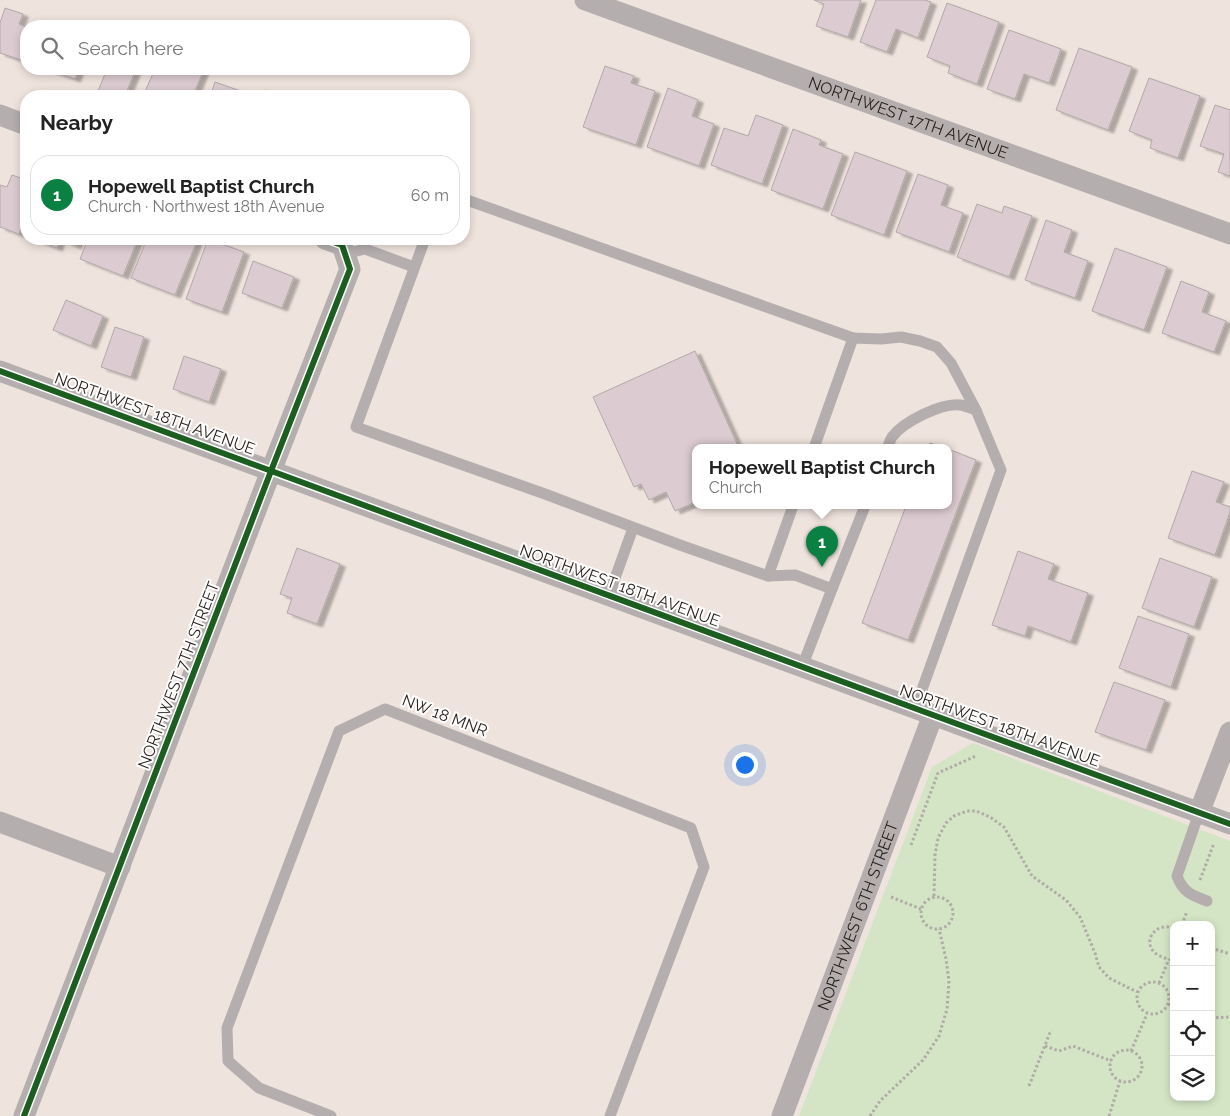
<!DOCTYPE html>
<meta charset="utf-8">
<style>
:root{--surface:#fff;--page:#f6f6f6;--text:#222;--muted:#767676;--line:#e0e0e0;--accent:#0b8043}
body{margin:0;font-family:Raleway,sans-serif;background:var(--page);color:var(--text)}
.controls{position:absolute;right:15px;bottom:15px;display:grid;overflow:hidden;border-radius:10px;box-shadow:0 2px 8px #0003}
.controls button{width:45px;height:45px;display:grid;place-items:center;padding:0;border:0;border-bottom:1px solid var(--line);background:var(--surface);color:var(--text);font:25px sans-serif}
.you{position:absolute;left:744px;top:764px;width:18px;height:18px;margin:-12px;border:4px solid #fff;border-radius:50%;background:#1a73e8;box-shadow:0 0 0 8px #1a73e833}
.badge{display:grid;place-items:center;width:32px;height:32px;border-radius:50%;background:var(--accent);color:#fff;font-size:16px;font-weight:700}
.pin{position:absolute;translate:-50% -41px;filter:drop-shadow(0 1px 2px #0008)}
.pin::after{content:'';position:absolute;top:26px;width:18px;height:15px;background:inherit;clip-path:polygon(0 0,100% 0,50% 100%)}
.popup{position:absolute;left:692px;top:444px;width:260px;height:65px;box-sizing:border-box;display:grid;place-content:center;border-radius:10px;background:var(--surface);filter:drop-shadow(0 1px 4px #0005);font-size:16px;white-space:nowrap;color:var(--muted)}
.popup b{font-size:19px;color:var(--text)}
.popup::after{content:'';position:absolute;left:50%;top:100%;margin-left:-10px;border:10px solid transparent;border-top-color:var(--surface)}
.list{margin:0;padding:0;list-style:none}
h2{display:flex;justify-content:space-between;align-items:center;height:65px;margin:0;padding:0 20px;font-size:21px}
h2 small{font-size:16px;font-weight:400;color:var(--muted)}
.list li{display:grid;grid-template-columns:32px 1fr auto;gap:15px;align-items:center;box-sizing:border-box;height:80px;margin:0 10px 10px;padding:0 10px;border:1px solid var(--line);border-radius:20px}
.list b{display:block;font-size:19px;white-space:nowrap}
.list p{margin:0;font-size:16px;white-space:nowrap;color:var(--muted)}
.list em{font-size:16px;font-style:normal;color:var(--muted)}
.icon{flex:none;width:28px;height:28px;fill:none;stroke:currentColor;stroke-width:2;stroke-linecap:round;stroke-linejoin:round}
.map{position:relative;flex:none;width:1230px;height:1116px;overflow:hidden}
.search{position:absolute;background:var(--surface);box-shadow:0 2px 8px #0003;left:20px;top:20px;width:450px;height:55px;display:flex;align-items:center;gap:12px;box-sizing:border-box;padding:0 18px;border-radius:20px;color:var(--muted);font-size:19px}
.panel{position:absolute;background:var(--surface);box-shadow:0 2px 8px #0003;left:20px;top:90px;width:450px;height:155px;border-radius:20px}
.map>svg:first-child{display:block}
.green{fill:#d4e5c5;fill-rule:evenodd}
.building{fill:#dccbd1;stroke:#b1a9a8;filter:url(#shadow)}
.lines{fill:none;stroke-linecap:round;stroke-linejoin:round}
.path{stroke:#b1aba7;stroke-width:3;stroke-dasharray:2.5 2.5;stroke-linecap:butt}
.service{stroke:#b4afae;stroke-width:11}
.minor{stroke:#b4afae;stroke-width:21}
.cycleway-casing{stroke:#fff;stroke-width:9}
.cycleway{stroke:#1b5e20;stroke-width:6}
.labels{text-anchor:middle;stroke-width:4;stroke-linejoin:round;paint-order:stroke}
.street-label{font-size:16px;fill:#251d19;stroke:#fff}
</style>
<div class="map">
<svg width="1230" height="1116" viewBox="0 0 1230 1116">
<defs>
<filter id="shadow"><feDropShadow dx="5.5" dy="3" stdDeviation="1" flood-color="#0004"/></filter>
</defs>
<rect width="100%" height="100%" fill="#efe3dd"/>
<path class="green" d="M973,743L1230,841V1116H799L932,767ZM1174,925H1211V1097H1174Z"/>
<g class="building">
<path d="M814,0H861L848,37L816,26L824,4Z"/>
<path d="M876,0H925L931,2L918,38L896,29L887,52L860,42Z"/>
<path d="M947,3L999,22L977,84L948,73L950,66L927,57Z"/>
<path d="M5,8L23,14L19,24L26,27V55L24,61L0,53V23Z"/>
<path d="M62,22L75,26H60Z"/>
<path d="M1009,30L1061,49L1049,83L1024,74L1015,99L987,89Z"/>
<path d="M1079,48L1132,67L1108,130L1056,110Z"/>
<path d="M605,66L634,76L631,83L655,91L636,145L583,127Z"/>
<path d="M46,69H79L75,79Z"/>
<path d="M107,69H136L125,96H96Z"/>
<path d="M155,69H163L167,70V69H204L193,96H143Z"/>
<path d="M1149,78L1200,96L1178,158L1150,148L1152,140L1129,131Z"/>
<path d="M215,82L249,94L248,96H210Z"/>
<path d="M668,88L698,100L692,116L714,124L699,166L647,147Z"/>
<path d="M265,90L281,96H262Z"/>
<path d="M1215,105L1230,110V176L1218,172L1224,154L1200,146Z"/>
<path d="M756,115L783,125L762,184L711,165L724,128L748,136Z"/>
<path d="M793,129L821,140L819,145L843,154L823,209L771,190Z"/>
<path d="M855,152L907,171L884,235L831,215Z"/>
<path d="M918,174L948,185L941,205L963,213L949,252L896,232Z"/>
<path d="M12,175L26,180V214L19,234L0,227V185L7,187Z"/>
<path d="M977,204L1002,213L1004,206L1032,216L1009,277L957,257Z"/>
<path d="M1046,220L1072,230L1064,252L1088,261L1075,298L1025,280Z"/>
<path d="M34,239H78L76,246L60,239L57,248Z"/>
<path d="M88,239H138L123,276L80,259Z"/>
<path d="M147,239H191L197,241L175,295L131,278Z"/>
<path d="M208,239L244,252L222,312L186,299Z"/>
<path d="M1115,248L1167,267L1144,330L1092,311Z"/>
<path d="M253,261L294,277L282,308L242,293Z"/>
<path d="M1181,281L1209,292L1202,312L1226,321L1214,352L1162,333Z"/>
<path d="M66,300L103,316L91,346L53,330Z"/>
<path d="M115,327L144,337L131,377L101,367Z"/>
<path d="M695,351L739,448H696V502L675,511L666,492L649,500L641,484L634,487L593,397Z"/>
<path d="M184,356L221,369L209,402L173,389Z"/>
<path d="M930,443L945,448H928Z"/>
<path d="M948,449L976,460L908,640L862,623L906,506H948Z"/>
<path d="M1192,471L1224,482L1216,502L1230,507V512L1215,555L1168,538Z"/>
<path d="M297,548L340,564L317,624L287,613L292,598L280,594Z"/>
<path d="M1018,551L1054,564L1048,579L1088,593L1071,642L1028,626L1025,636L992,625Z"/>
<path d="M1160,558L1212,577L1194,627L1142,608Z"/>
<path d="M1138,616L1189,634L1171,687L1119,668Z"/>
<path d="M1114,682L1165,700L1146,750L1095,732Z"/>
</g>
<g class="lines">
<g class="path">
<path d="M911,845L938,773L976,756"/>
<path d="M1200,880L1214,843"/>
<path d="M934,896L935,855L938,838L946,823L954,816L967,811H976L990,817L1004,827L1032,876L1066,900L1080,917L1095,953L1099,967L1109,978L1137,992"/>
<circle cx="937" cy="913" r="16"/>
<path d="M891,897L921,909"/>
<path d="M1182,925L1187,911"/>
<path d="M1174,928C1155,922 1142,941 1155,953C1160,957 1168,959 1174,961"/>
<path d="M1211,948L1230,954"/>
<circle cx="1153" cy="998" r="16"/>
<path d="M1159,983L1169,959"/>
<path d="M1168,1004L1174,1006"/>
<path d="M1211,1018L1230,1017"/>
<path d="M1045,1046L1059,1051L1073,1046L1111,1061"/>
<circle cx="1126" cy="1066" r="16"/>
<path d="M1131,1051L1147,1014"/>
<path d="M1029,1086L1051,1030"/>
<path d="M870,1116L880,1101L923,1060L939,1036L947,1009L949,981L946,959L939,929"/>
<path d="M1109,1116L1120,1081"/>
</g>
<g class="service">
<path d="M464,199L853,338L814,448"/>
<path d="M425,239L356,427L545,494L680,545L768,576L793,506"/>
<path d="M345,254L365,249L414,267"/>
<path d="M853,338L881,339L901,337L920,341L937,347L951,363L976,410"/>
<path d="M887,448C889,445 890,440 892,437C903,422 942,402 961,405C966,406 971,408 976,410L1001,470L915,709"/>
<path d="M768,576L795,575L832,589L865,506"/>
<path d="M609,595L633,528"/>
<path d="M802,667L832,589"/>
<path d="M1199,813L1177,876C1183,892 1191,895 1207,901"/>
<path d="M331,1116L259,1088L228,1061L227,1028L339,731L385,709L691,828L704,867L610,1116"/>
</g>
<g class="minor">
<path id="s1" d="M585,0L1230,234"/>
<path d="M0,115L26,125"/>
<path d="M0,371L933,715L1230,824"/>
<path d="M1199,813L1230,732"/>
<path d="M0,822L120,867"/>
<path d="M24,1116L271,471L350,269L342,245L325,239"/>
<path id="s2" d="M782,1116L933,715"/>
</g>
<g class="cycleway-casing">
<g id="cycleway">
<path d="M0,371L933,715L1230,824"/>
<path d="M24,1116L271,471L350,269L342,245L325,239"/>
</g>
</g>
<use href="#cycleway" class="cycleway"/>
</g>
<g class="labels">
<g class="street-label">
<text dy="6" stroke="none"><textPath href="#s1" startOffset="344">NORTHWEST 17TH AVENUE</textPath></text>
<text transform="translate(155 413) rotate(20)" y="6">NORTHWEST 18TH AVENUE</text>
<text transform="translate(620 585) rotate(20)" y="6">NORTHWEST 18TH AVENUE</text>
<text transform="translate(178 675) rotate(-69)" y="6">NORTHWEST 7TH STREET</text>
<text transform="translate(445 715) rotate(21)" y="6">NW 18 MNR</text>
<text transform="translate(1000 725) rotate(20)" y="6">NORTHWEST 18TH AVENUE</text>
<text dy="6" stroke="none"><textPath href="#s2" startOffset="214">NORTHWEST 6TH STREET</textPath></text>
</g>
</g>
</svg>
<div class="controls">
<button>+</button>
<button>−</button>
<button><svg class="icon" aria-label="locate" viewBox="0 0 24 24"><circle cx="12" cy="12" r="6"/><path d="M12 2v4M12 18v4M2 12h4M18 12h4"/></svg></button>
<button><svg class="icon" aria-label="layers" viewBox="0 0 24 24"><path d="M12 4l9 5-9 5-9-5zM3 14l9 5 9-5"/></svg></button>
</div>
<div class="you"></div>
<div class="pin badge" style="left:822px;top:567px">1</div>
<div class="popup"><b>Hopewell Baptist Church</b>Church</div>
<div class="search"><svg class="icon" aria-label="search" viewBox="0 0 24 24"><circle cx="10" cy="10" r="6"/><path d="M15 15l6 6"/></svg>Search here</div>
<section class="panel">
<h2>Nearby<small></small></h2>
<ul class="list">
<li><span class="badge">1</span><div><b>Hopewell Baptist Church</b><p>Church · Northwest 18th Avenue</p></div><em>60 m</em></li>
</ul>
</section>
</div>
